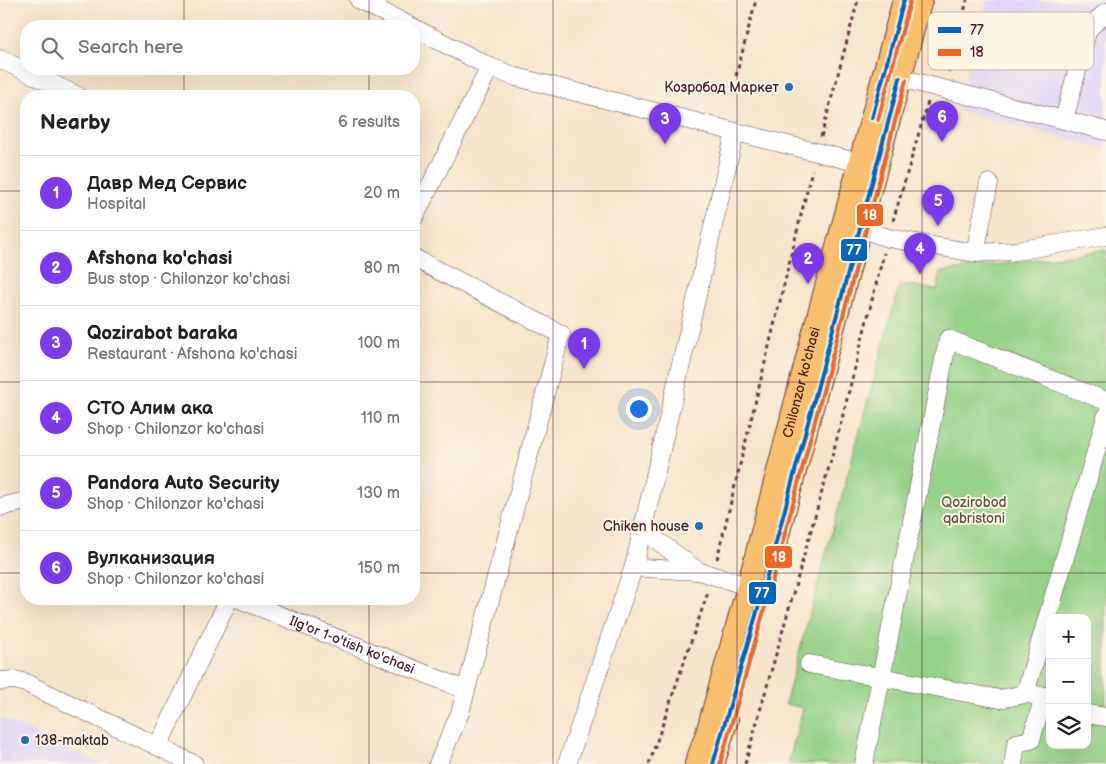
<!DOCTYPE html>
<meta charset="utf-8">
<style>
:root{--surface:#fff;--page:#f6f6f6;--text:#202124;--muted:#757577;--line:#e0e0e0;--accent:#7c3aed}
body{margin:0;font-family:"Balsamiq Sans",sans-serif;background:var(--page);color:var(--text)}
.controls{position:absolute;right:15px;bottom:15px;display:grid;overflow:hidden;border-radius:10px;box-shadow:0 5px 20px #0002}
.controls button{width:45px;height:45px;display:grid;place-items:center;padding:0;border:0;border-bottom:1px solid var(--line);background:var(--surface);color:var(--text);font:25px sans-serif}
.you{position:absolute;left:638px;top:408px;width:18px;height:18px;margin:-12px;border:4px solid #fff;border-radius:50%;background:#1a73e8;box-shadow:0 0 0 8px #1a73e833}
.badge{display:grid;place-items:center;width:32px;height:32px;border-radius:50%;background:var(--accent);color:#fff;font-size:16px;font-weight:700}
.pin{position:absolute;translate:-50% -41px;filter:drop-shadow(0 1px 2px #0008)}
.pin::after{content:'';position:absolute;top:26px;width:18px;height:15px;background:inherit;clip-path:polygon(0 0,100% 0,50% 100%)}
.list{margin:0;padding:0;list-style:none}
h2{display:flex;justify-content:space-between;align-items:center;height:65px;margin:0;padding:0 20px;font-size:21px}
h2 small{font-size:16px;font-weight:400;color:var(--muted)}
.list li{display:grid;grid-template-columns:32px 1fr auto;gap:15px;align-items:center;box-sizing:border-box;height:75px;padding:0 20px;border-top:1px solid var(--line)}
.list b{display:block;font-size:19px;white-space:nowrap}
.list p{margin:0;font-size:16px;white-space:nowrap;color:var(--muted)}
.list em{font-size:16px;font-style:normal;color:var(--muted)}
.icon{flex:none;width:28px;height:28px;fill:none;stroke:currentColor;stroke-width:2;stroke-linecap:round;stroke-linejoin:round}
.map{position:relative;flex:none;width:1106px;height:764px;overflow:hidden}
.search{position:absolute;background:var(--surface);box-shadow:0 5px 20px #0002;left:20px;top:20px;width:400px;height:55px;display:flex;align-items:center;gap:12px;box-sizing:border-box;padding:0 18px;border-radius:20px;color:var(--muted);font-size:19px}
.panel{position:absolute;background:var(--surface);box-shadow:0 5px 20px #0002;left:20px;top:90px;width:400px;height:515px;border-radius:20px}
.map>svg:first-child{display:block}
.built{fill:#dfd4f5}
.green{fill:#94d287;stroke:#6f7859;fill-rule:evenodd}
.lines{fill:none;stroke-linecap:round;stroke-linejoin:round}
.minor-casing{stroke:#643d43;stroke-width:19}
.major-casing{stroke:#643d43;stroke-width:24}
.path{stroke:#643d43;stroke-width:3;stroke-dasharray:4 4;stroke-linecap:butt}
.minor{stroke:#fff;stroke-width:18}
.major{stroke:#f9bf6d;stroke-width:22}
.bus-1-casing{stroke:#fcf5e5;stroke-width:8}
.bus-2-casing{stroke:#fcf5e5;stroke-width:8}
.bus-1{stroke:#0065bd;stroke-width:4}
.bus-2{stroke:#f26522;stroke-width:4}
.grid{fill:none;stroke:#4a1f2b;stroke-width:1;stroke-opacity:0.55}
.poi-dot{fill:#1f6fb2;stroke:#fcf5e5;stroke-width:2}
.labels{text-anchor:middle;stroke-width:4;stroke-linejoin:round;paint-order:stroke}
.poi-label{font-size:14px;fill:#4a1f2b;stroke:#fcf5e5;text-anchor:end}
.street-label{font-size:14px;fill:#4a1f2b;stroke:#fcf5e5}
.park-label{font-size:14px;fill:#605547;stroke:#fcf5e5}
.key{fill:#fcf5e5;stroke:#c7b5ad;stroke-width:1}
.key-label{font-size:14px;fill:#4a1f2b}
.line-badge{stroke:#fcf5e5;stroke-width:2}
.badge-label{font-size:14px;text-anchor:middle;font-weight:bold;fill:#fff}
</style>
<div class="map">
<svg width="1106" height="764" viewBox="0 0 1106 764">
<rect width="100%" height="100%" fill="#fcf5e5"/>
<filter id="ink" filterUnits="userSpaceOnUse"><feTurbulence type="fractalNoise" baseFrequency=".02" numOctaves="2"/><feDisplacementMap in="SourceGraphic" scale="10" xChannelSelector="R" yChannelSelector="G"/><feConvolveMatrix kernelMatrix="1 2 1 2 8 2 1 2 1" color-interpolation-filters="sRGB"/></filter>
<filter id="wash" filterUnits="userSpaceOnUse"><feTurbulence type="fractalNoise" baseFrequency=".0096" numOctaves="4" result="noise"/><feDisplacementMap in="SourceGraphic" scale="20" xChannelSelector="R" yChannelSelector="G"/><feGaussianBlur stdDeviation="1.12" result="paint"/><feColorMatrix in="noise" values="0 0 0 0 0 0 0 0 0 0 0 0 0 0 0 0 0 1.4 0 .05"/><feComposite in="paint" operator="in"/></filter>
<g filter="url(#wash)">
<rect width="100%" height="100%" fill="#f6e4cb"/>
<g class="built">
<path d="M987,0H1106V149L956,110Z"/>
<path d="M0,717L100,764H0Z"/>
</g>
<path class="green" d="M1106,250V764H788L803,708L785,704L900,283L937,290L941,272ZM1050,618H1087V745H1050Z"/>
</g>
<g filter="url(#ink)">
<g class="lines">
<g class="minor-casing">
<g id="minor">
<path d="M359,0L410,26"/>
<path d="M414,28L490,67L516,77L860,163"/>
<path d="M0,59L78,96"/>
<path d="M900,78L1064,120L1088,29L1106,12"/>
<path d="M1064,120L1106,131"/>
<path d="M414,218L490,67"/>
<path d="M859,228L888,238L975,253L989,183"/>
<path d="M975,253L1015,251L1106,236"/>
<path d="M414,258L561,334L460,713L438,764"/>
<path d="M0,507L26,501"/>
<path d="M643,530L698,571"/>
<path d="M634,566L643,568L698,571L763,591"/>
<path id="s1" d="M239,599L466,690"/>
<path d="M809,664L1000,699L1025,694L1044,696L1031,740L1016,743L1013,764"/>
<path d="M0,681L15,680L26,683L194,764"/>
<path d="M1025,694L1106,417"/>
<path d="M1087,714L1106,717"/>
<path d="M158,746L229,599"/>
<path d="M567,764L634,566L735,132"/>
<path d="M864,764L948,339L1106,401"/>
</g>
</g>
<g class="major-casing">
<g id="major">
<path d="M771,561L921,0"/>
<path id="s2" d="M696,764L707,733L748,587L812,339L904,0"/>
<path d="M713,764L727,720"/>
</g>
</g>
<g class="path">
<path d="M949,72L967,0"/>
<path d="M736,76L756,0"/>
<path d="M821,137L858,0"/>
<path d="M893,221L928,102"/>
<path d="M717,559L812,170"/>
<path d="M649,764L708,592"/>
<path d="M745,764L836,442L884,253"/>
</g>
<use href="#minor" class="minor"/>
<use href="#major" class="major"/>
<g class="bus-1-casing">
<g id="bus-1">
<path d="M872,118L904,0"/>
<path d="M713,764L763,591L900,78"/>
</g>
</g>
<g class="bus-2-casing">
<g id="bus-2">
<path d="M878,120L910,2"/>
<path d="M720,764L769,593L906,80"/>
</g>
</g>
<use href="#bus-1" class="bus-1"/>
<use href="#bus-2" class="bus-2"/>
</g>
</g>
<path class="grid" d="M184,0V26M369,0V26M553,0V764M737,0V764M922,0V764M184,69V96M369,69V96M0,191H26M414,191H1106M0,382H26M414,382H1106M0,573H26M414,573H1106M184,599V764M369,599V764"/>
<g class="poi-dot">
<circle cx="789" cy="87" r="5"/>
<circle cx="699" cy="526" r="5"/>
<circle cx="25" cy="740" r="5"/>
</g>
<g class="labels">
<g class="poi-label">
<text x="779" y="92">Козробод Маркет</text>
<text x="689" y="531">Chiken house</text>
<text x="35" y="745" text-anchor="start">138-maktab</text>
</g>
<g class="street-label">
<text dy="5" stroke="none"><textPath href="#s2" startOffset="396">Chilonzor ko'chasi</textPath></text>
<text dy="5" stroke="none"><textPath href="#s1" startOffset="122">Ilg'or 1-o'tish ko'chasi</textPath></text>
</g>
<g class="park-label">
<text x="974" y="507">Qozirobod<tspan x="974" dy="16">qabristoni</tspan></text>
</g>
</g>
<rect x="928" y="12" width="166" height="58" rx="8" class="key"/>
<rect x="938" y="27" width="23" height="6" fill="#0065bd"/>
<rect x="938" y="49" width="23" height="7" fill="#f26522"/>
<g class="key-label">
<text x="970" y="35">77</text>
<text x="970" y="57">18</text>
</g>
<g class="line-badge">
<rect x="856" y="203" width="28" height="24" rx="5" fill="#f26522"/>
<rect x="840" y="238" width="28" height="24" rx="5" fill="#0065bd"/>
<rect x="764" y="545" width="29" height="24" rx="5" fill="#f26522"/>
<rect x="748" y="581" width="29" height="24" rx="5" fill="#0065bd"/>
</g>
<g class="badge-label">
<text x="870" y="220">18</text>
<text x="854" y="255">77</text>
<text x="779" y="562">18</text>
<text x="762" y="598">77</text>
</g>
</svg>
<div class="controls">
<button>+</button>
<button>−</button>
<button><svg class="icon" aria-label="layers" viewBox="0 0 24 24"><path d="M12 4l9 5-9 5-9-5zM3 14l9 5 9-5"/></svg></button>
</div>
<div class="you"></div>
<div class="pin badge" style="left:584px;top:369px">1</div>
<div class="pin badge" style="left:808px;top:284px">2</div>
<div class="pin badge" style="left:665px;top:144px">3</div>
<div class="pin badge" style="left:920px;top:274px">4</div>
<div class="pin badge" style="left:938px;top:226px">5</div>
<div class="pin badge" style="left:942px;top:142px">6</div>
<div class="search"><svg class="icon" aria-label="search" viewBox="0 0 24 24"><circle cx="10" cy="10" r="6"/><path d="M15 15l6 6"/></svg>Search here</div>
<section class="panel">
<h2>Nearby<small>6 results</small></h2>
<ul class="list">
<li><span class="badge">1</span><div><b>Давр Мед Сервис</b><p>Hospital</p></div><em>20 m</em></li>
<li><span class="badge">2</span><div><b>Afshona ko'chasi</b><p>Bus stop · Chilonzor ko'chasi</p></div><em>80 m</em></li>
<li><span class="badge">3</span><div><b>Qozirabot baraka</b><p>Restaurant · Afshona ko'chasi</p></div><em>100 m</em></li>
<li><span class="badge">4</span><div><b>СТО Алим ака</b><p>Shop · Chilonzor ko'chasi</p></div><em>110 m</em></li>
<li><span class="badge">5</span><div><b>Pandora Auto Security</b><p>Shop · Chilonzor ko'chasi</p></div><em>130 m</em></li>
<li><span class="badge">6</span><div><b>Вулканизация</b><p>Shop · Chilonzor ko'chasi</p></div><em>150 m</em></li>
</ul>
</section>
</div>
